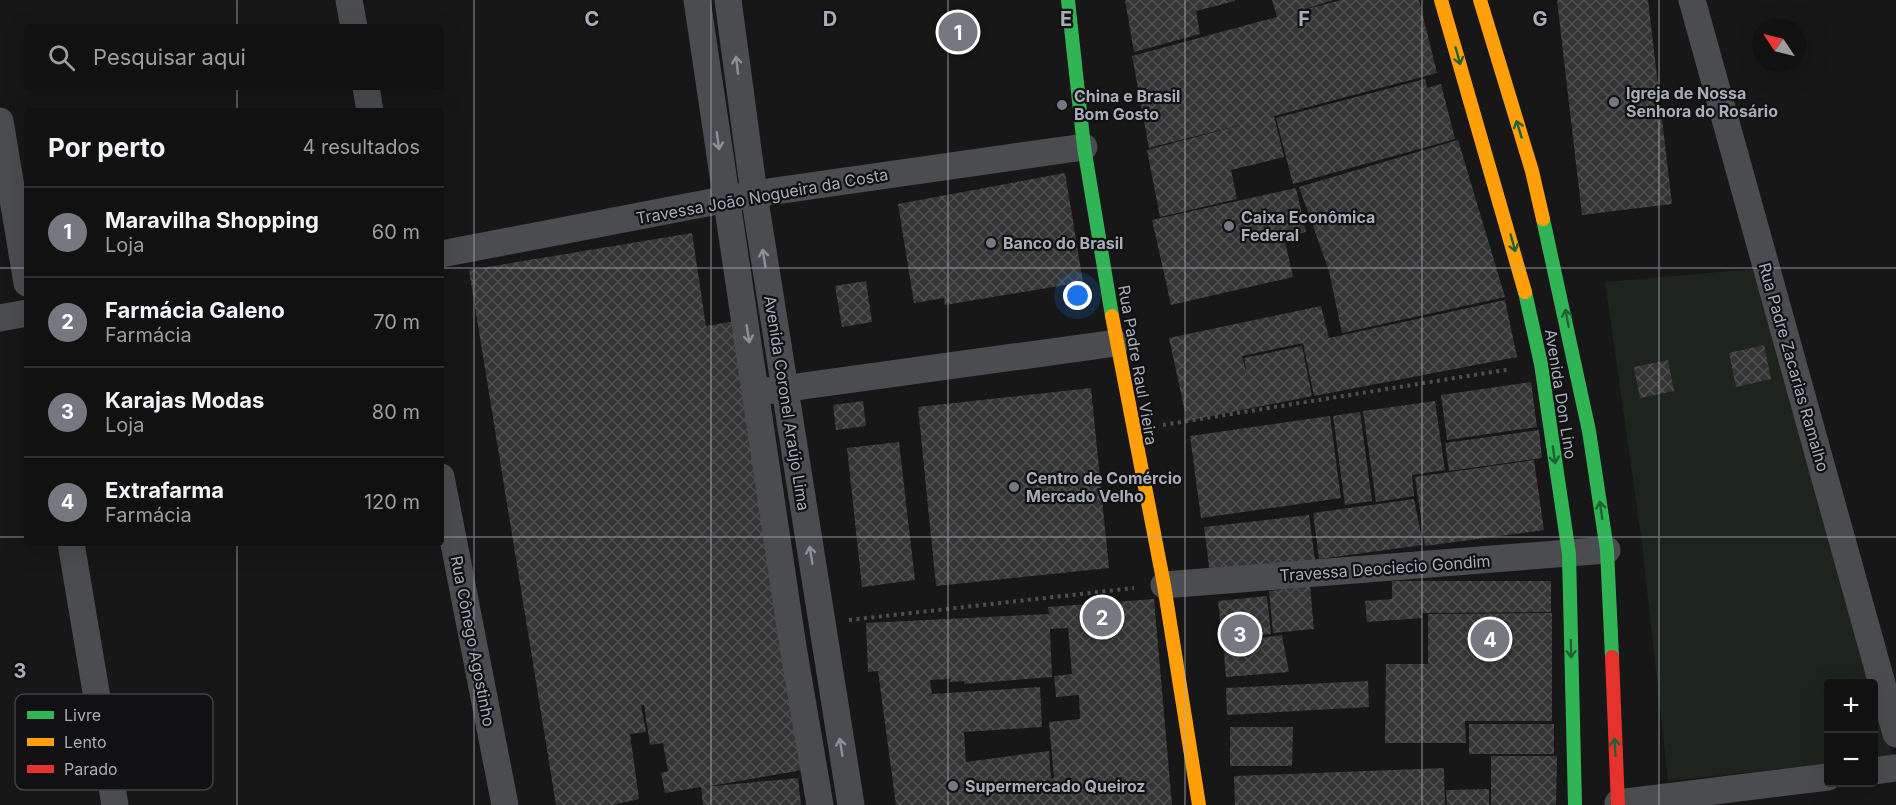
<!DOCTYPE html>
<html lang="pt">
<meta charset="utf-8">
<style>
:root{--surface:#111;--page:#1a1a1a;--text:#f1f3f6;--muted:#9c9d9f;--line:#303131;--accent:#757880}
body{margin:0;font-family:Inter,sans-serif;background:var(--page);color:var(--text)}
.controls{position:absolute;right:18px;bottom:18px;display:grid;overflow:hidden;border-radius:6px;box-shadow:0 6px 24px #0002}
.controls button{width:54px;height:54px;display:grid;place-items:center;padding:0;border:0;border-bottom:2px solid var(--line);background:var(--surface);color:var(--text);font:30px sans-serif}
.compass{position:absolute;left:1752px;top:18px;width:54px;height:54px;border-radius:50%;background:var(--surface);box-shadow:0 6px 24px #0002;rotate:305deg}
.you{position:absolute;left:1078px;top:296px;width:21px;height:21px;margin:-15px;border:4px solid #fff;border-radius:50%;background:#1a73e8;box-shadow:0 0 0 9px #1a73e833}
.badge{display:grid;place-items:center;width:39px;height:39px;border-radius:50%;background:var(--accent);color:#fff;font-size:20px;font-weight:700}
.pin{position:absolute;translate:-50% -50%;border:3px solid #fff;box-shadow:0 2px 6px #0006}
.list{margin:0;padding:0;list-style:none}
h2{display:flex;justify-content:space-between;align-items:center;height:78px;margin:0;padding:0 24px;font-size:26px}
h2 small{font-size:20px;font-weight:400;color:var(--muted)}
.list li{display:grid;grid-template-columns:39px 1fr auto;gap:18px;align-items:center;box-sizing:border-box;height:90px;padding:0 24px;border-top:2px solid var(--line)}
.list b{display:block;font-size:22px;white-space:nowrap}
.list p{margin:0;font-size:20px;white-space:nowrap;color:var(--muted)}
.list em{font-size:20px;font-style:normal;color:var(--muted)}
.icon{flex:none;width:33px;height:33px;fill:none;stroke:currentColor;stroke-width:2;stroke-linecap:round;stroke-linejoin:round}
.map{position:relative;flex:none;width:1896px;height:805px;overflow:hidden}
.search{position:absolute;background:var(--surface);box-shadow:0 6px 24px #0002;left:24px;top:24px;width:420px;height:66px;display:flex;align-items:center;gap:15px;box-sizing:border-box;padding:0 21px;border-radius:6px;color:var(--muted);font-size:22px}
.panel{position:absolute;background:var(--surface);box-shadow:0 6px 24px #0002;left:24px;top:108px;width:420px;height:438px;border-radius:6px}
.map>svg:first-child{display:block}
.green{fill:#1d241e}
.building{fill:url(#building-cross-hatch);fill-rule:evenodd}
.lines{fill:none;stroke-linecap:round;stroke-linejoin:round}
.path{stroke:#4d4e52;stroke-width:4;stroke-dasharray:3 4.5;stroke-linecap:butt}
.street{stroke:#4b4c50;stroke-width:27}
.fast{stroke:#30b455;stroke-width:14}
.slow{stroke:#ff9f0a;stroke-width:14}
.jam{stroke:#e5322d;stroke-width:14}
.oneway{stroke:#206234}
.oneway2{stroke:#8c9099}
.grid{fill:none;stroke:#a8adb8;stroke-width:1.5;stroke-opacity:0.55}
.poi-dot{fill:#757880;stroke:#111113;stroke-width:2}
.labels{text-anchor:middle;stroke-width:4.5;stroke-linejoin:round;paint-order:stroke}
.poi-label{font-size:16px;font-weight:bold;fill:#a8adb8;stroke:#111113;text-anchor:start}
.street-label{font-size:16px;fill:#a8adb8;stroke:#111113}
.key{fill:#111113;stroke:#3e4045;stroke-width:1.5}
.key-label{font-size:16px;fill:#a8adb8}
.grid-label{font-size:20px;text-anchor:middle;font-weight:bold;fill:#a8adb8;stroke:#111113;stroke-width:4.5;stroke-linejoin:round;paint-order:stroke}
</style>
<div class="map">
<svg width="1896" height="805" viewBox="0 0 1896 805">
<defs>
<pattern id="building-cross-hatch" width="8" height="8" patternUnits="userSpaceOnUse" patternTransform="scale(1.5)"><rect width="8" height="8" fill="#353536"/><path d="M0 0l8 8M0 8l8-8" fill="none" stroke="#4f5051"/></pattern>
</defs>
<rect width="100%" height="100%" fill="#171717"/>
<g class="green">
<path d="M1754,269L1872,683L1828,684V764L1668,781L1642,543L1605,282Z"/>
<path d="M1874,689L1893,758L1874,760Z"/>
</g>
<g class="building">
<path d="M1125,0H1235V1L1196,11L1200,34L1134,52Z"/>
<path d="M1272,0H1333L1296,12L1341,0H1419L1437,73L1274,116L1284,157L1231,170L1237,199L1160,217L1147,150L1252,122L1149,148L1132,56L1277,17Z"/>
<path d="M1557,0H1648L1672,204L1582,215Z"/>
<path d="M1425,79L1427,88L1441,84L1455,139L1293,184L1276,118Z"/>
<path d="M1458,140L1505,297L1342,333L1329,271L1299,187Z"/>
<path d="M1065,173L1083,282L945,305L944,298L914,303L898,204Z"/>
<path d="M1296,188L1306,232L1284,237L1293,277L1171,305L1152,220Z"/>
<path d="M692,233L706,326L736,321L803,770L704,787L798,778L801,805H703L701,787L665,793L661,773L668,771L663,743L650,745L644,705H641L646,732L630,734L639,799L613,805H556L469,270Z"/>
<path d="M866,281L872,322L842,327L835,286Z"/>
<path d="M1505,300L1517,357L1314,396L1303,343L1242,356L1247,376L1244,358L1302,346L1312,396L1187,421L1169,338L1321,306L1329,338Z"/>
<path d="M1764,345L1771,379L1736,387L1729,353Z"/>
<path d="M1668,360L1674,391L1640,398L1634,367Z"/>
<path d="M1531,382L1537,427L1447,440L1441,395Z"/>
<path d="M1091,388L1109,568L936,586L918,407Z"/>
<path d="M863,401L866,426L836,430L833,405Z"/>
<path d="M1435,401L1445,470L1412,475L1414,496L1376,502L1363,411Z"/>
<path d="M1360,412L1372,501L1345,505L1333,416Z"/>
<path d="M1330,416L1341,498L1201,518L1190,436Z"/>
<path d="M1539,430L1542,458L1449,471L1445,443Z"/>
<path d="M899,442L915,580L862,587L847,448Z"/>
<path d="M1534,460L1544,530L1425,546L1415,477Z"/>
<path d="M1414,499L1423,545L1319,559L1313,513Z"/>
<path d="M1309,515L1315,560L1210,574L1204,527Z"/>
<path d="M1392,581H1551V612L1422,613V618L1367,622L1365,601L1392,599Z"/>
<path d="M1310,586L1314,629L1273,633L1269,591Z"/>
<path d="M1267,596L1271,634L1222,639L1218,601Z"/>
<path d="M1154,599L1172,805H896L878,671L868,672L866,623L1049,614L1048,607ZM1068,628L1072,674L1054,676L1056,697L1079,695L1080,719L1049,722L1054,778H1051L1049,751L966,762L964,732L1042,727L1040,687L932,694L930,680L950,679V682L964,681V684L1052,677L1050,629Z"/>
<path d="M1552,613V721H1465L1466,743H1385L1386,664H1428V614Z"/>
<path d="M1282,635L1289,672L1226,677L1223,643Z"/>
<path d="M1368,681L1369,707L1227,715L1226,688Z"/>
<rect x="1469" y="724" width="85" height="30"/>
<path d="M1230,727H1293L1292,766H1230Z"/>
<path d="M1491,756H1557L1556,805H1491Z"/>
<path d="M1444,768L1445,805H1235L1234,776Z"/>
<path d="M1489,789V805H1447L1446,790Z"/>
</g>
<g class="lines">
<g class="path">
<path d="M1163,425L1511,369"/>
<path d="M849,620L1134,588"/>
</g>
<g class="street">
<path d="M349,0L354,27"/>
<path d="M697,0L793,647L820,805"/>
<path d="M728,0L754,194L851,805"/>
<path d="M1692,0L1896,734"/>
<path d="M366,87L370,111"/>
<path d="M0,121L27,283"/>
<path d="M441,254L754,194L1084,147"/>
<path d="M0,318L27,313"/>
<path d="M767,391L1116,343"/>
<path d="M441,477L505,805"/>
<path d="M71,543L115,805"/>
<path d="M1164,585L1607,550"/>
<path d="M1874,771L1896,768"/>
<path d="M1618,803L1828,777"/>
</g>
<g class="fast">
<path d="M1068,0L1084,147L1112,316"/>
<path d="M1543,219L1589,431L1607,550L1612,657"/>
<path d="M1525,292L1541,364L1569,554L1575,805"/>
</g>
<g class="slow">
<path d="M1441,0L1525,292"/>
<path d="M1480,0L1532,171L1543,219"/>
<path d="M1112,316L1164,585L1199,805"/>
</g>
<path class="jam" d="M1612,657L1618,805"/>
</g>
<defs><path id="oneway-shaft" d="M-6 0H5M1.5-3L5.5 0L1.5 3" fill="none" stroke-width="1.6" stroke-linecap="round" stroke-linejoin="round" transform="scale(1.5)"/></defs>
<g class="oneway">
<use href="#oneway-shaft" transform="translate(1458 56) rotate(74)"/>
<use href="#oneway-shaft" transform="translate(1519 129) rotate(-107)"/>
<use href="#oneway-shaft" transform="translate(1513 243) rotate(74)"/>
<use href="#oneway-shaft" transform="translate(1567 318) rotate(-101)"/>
<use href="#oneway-shaft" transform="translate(1554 455) rotate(82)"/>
<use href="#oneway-shaft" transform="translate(1601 510) rotate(-98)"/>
<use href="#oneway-shaft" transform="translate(1571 649) rotate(89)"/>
<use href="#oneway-shaft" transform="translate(1615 747) rotate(-93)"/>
</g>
<g class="oneway2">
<use href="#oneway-shaft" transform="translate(737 65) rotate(-97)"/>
<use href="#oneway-shaft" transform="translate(718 141) rotate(82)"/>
<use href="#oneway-shaft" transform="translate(764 258) rotate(-99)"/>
<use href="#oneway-shaft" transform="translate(748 334) rotate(81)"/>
<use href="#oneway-shaft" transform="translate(811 555) rotate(-99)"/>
<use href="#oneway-shaft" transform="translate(841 747) rotate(-99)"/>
</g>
<path class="grid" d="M237,0V27M474,0V805M711,0V805M948,0V805M1185,0V805M1422,0V805M1659,0V805M237,87V111M0,268H27M441,268H1896M0,537H27M441,537H1896M237,543V805"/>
<g class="poi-dot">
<circle cx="1614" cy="102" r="6"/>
<circle cx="1062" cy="105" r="6"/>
<circle cx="1229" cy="226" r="6"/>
<circle cx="991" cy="243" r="6"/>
<circle cx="1014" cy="487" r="6"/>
<circle cx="953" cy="786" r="6"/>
</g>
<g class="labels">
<g class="poi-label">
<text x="1626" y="99">Igreja de Nossa<tspan x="1626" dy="18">Senhora do Rosário</tspan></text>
<text x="1074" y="102">China e Brasil<tspan x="1074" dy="18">Bom Gosto</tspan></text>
<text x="1241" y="223">Caixa Econômica<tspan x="1241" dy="18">Federal</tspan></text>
<text x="1003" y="249">Banco do Brasil</text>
<text x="1026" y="484">Centro de Comércio<tspan x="1026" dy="18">Mercado Velho</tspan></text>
<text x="965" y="792">Supermercado Queiroz</text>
</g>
<g class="street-label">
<text transform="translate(762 196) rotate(-10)" y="6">Travessa João Nogueira da Costa</text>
<text transform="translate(1138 365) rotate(80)" y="6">Rua Padre Raul Vieira</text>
<text transform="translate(1794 367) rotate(74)" y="6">Rua Padre Zacarias Ramalho</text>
<text transform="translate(1561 394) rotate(81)" y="6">Avenida Don Lino</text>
<text transform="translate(787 403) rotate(81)" y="6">Avenida Coronel Araújo Lima</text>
<text transform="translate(1385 568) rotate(-4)" y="6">Travessa Deociecio Gondim</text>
<text transform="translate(473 641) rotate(79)" y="6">Rua Cônego Agostinho</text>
</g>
</g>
<rect x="15" y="694" width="198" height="96" rx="9" class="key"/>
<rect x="27" y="711" width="27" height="8" fill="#30b455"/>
<rect x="27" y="738" width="27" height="8" fill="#ff9f0a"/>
<rect x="27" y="765" width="27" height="8" fill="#e5322d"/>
<g class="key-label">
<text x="64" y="721">Livre</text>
<text x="64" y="748">Lento</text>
<text x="64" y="775">Parado</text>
</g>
<g class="grid-label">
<text x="592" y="26">C</text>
<text x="830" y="26">D</text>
<text x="1066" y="26">E</text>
<text x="1304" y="26">F</text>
<text x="1540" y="26">G</text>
<text x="20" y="678">3</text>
</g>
</svg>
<div class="controls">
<button>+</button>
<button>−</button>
</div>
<svg class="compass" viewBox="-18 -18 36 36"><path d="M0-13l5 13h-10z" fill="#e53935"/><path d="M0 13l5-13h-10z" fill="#9c9d9f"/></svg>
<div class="you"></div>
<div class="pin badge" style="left:958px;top:32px">1</div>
<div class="pin badge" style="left:1102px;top:617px">2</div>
<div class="pin badge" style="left:1240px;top:634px">3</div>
<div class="pin badge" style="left:1490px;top:639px">4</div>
<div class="search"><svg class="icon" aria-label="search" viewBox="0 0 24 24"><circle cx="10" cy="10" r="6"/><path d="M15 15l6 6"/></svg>Pesquisar aqui</div>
<section class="panel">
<h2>Por perto<small>4 resultados</small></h2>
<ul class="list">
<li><span class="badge">1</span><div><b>Maravilha Shopping</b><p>Loja</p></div><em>60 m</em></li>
<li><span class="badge">2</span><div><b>Farmácia Galeno</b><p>Farmácia</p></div><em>70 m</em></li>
<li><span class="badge">3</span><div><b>Karajas Modas</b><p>Loja</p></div><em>80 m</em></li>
<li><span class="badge">4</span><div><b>Extrafarma</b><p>Farmácia</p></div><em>120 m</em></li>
</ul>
</section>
</div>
